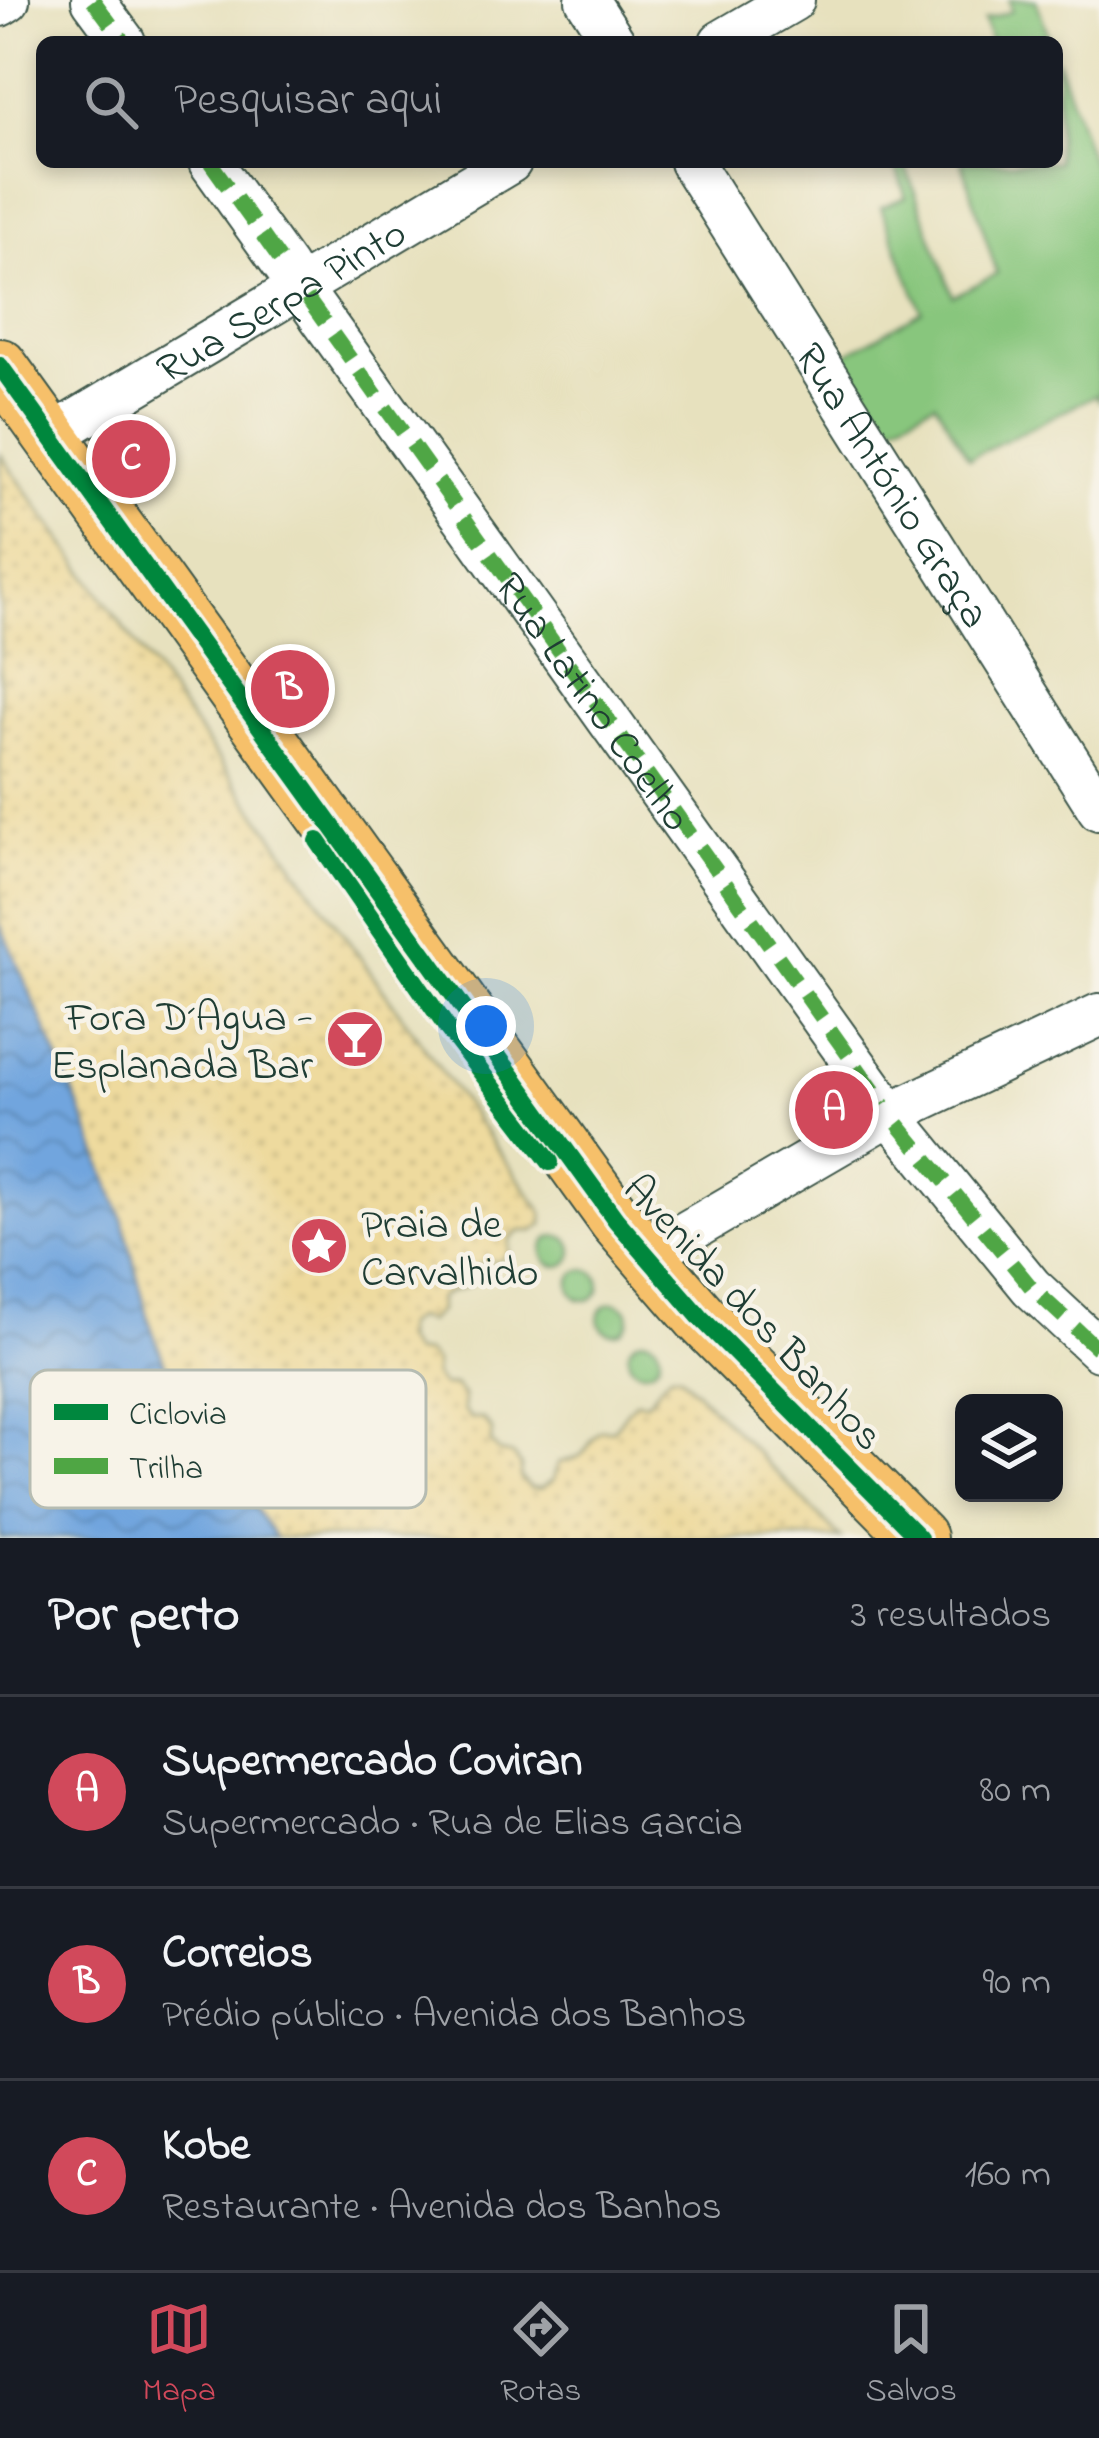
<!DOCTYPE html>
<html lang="pt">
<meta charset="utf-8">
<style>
:root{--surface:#171b24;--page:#242831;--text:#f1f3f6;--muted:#9ea1a6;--line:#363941;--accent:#d1495b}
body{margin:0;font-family:"Indie Flower",sans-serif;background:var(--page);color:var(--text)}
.controls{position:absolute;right:36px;bottom:36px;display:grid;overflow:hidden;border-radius:18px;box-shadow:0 6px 18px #0003}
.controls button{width:108px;height:108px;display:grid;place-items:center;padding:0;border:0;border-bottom:3px solid var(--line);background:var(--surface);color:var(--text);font:60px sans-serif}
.you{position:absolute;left:486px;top:1026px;width:42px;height:42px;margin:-30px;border:9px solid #fff;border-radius:50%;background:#1a73e8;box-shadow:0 0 0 18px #1a73e833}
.badge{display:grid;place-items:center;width:78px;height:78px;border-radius:50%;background:var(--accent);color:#fff;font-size:39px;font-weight:700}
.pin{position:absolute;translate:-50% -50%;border:6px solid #fff;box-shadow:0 3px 12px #0006}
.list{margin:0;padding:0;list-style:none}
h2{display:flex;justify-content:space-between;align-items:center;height:156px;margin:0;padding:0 48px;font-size:51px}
h2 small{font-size:39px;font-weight:400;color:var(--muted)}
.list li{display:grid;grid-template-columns:78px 1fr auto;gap:36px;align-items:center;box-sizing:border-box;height:192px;padding:0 48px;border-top:3px solid var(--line)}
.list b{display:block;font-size:45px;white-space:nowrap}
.list p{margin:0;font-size:39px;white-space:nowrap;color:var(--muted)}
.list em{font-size:39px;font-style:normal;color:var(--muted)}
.icon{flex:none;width:66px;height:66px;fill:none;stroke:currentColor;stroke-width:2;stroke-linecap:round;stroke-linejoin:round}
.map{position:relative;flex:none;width:1099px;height:1538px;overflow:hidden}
.search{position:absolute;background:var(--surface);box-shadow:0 6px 18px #0003;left:36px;right:36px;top:36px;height:132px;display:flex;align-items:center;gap:30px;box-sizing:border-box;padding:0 42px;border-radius:18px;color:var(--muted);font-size:45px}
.sheet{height:732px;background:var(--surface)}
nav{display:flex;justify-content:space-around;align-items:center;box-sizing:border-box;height:168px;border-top:3px solid var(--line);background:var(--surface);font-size:33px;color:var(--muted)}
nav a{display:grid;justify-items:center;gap:6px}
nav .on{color:var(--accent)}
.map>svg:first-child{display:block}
.green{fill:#88c67d;stroke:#548258;stroke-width:3}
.sand{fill:url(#sand-dots);stroke:#868c69;stroke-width:3}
.water{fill:url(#water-waves);stroke:#487189;stroke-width:3}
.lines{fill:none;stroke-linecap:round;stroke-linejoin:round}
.minor-casing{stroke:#3d5649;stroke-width:46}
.major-casing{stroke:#3d5649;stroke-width:58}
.minor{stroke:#fff;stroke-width:42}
.major{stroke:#f6c06b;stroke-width:54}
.quiet{stroke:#4fa644;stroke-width:15;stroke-dasharray:30 15;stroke-linecap:butt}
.cycleway-casing{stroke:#f7f3e8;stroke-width:26}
.cycleway{stroke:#00873e;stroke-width:18}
.labels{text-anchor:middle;stroke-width:9;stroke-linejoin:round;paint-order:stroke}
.street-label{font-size:42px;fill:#1f3d34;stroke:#f7f3e8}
.poi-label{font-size:42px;fill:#1f3d34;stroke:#f7f3e8;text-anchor:end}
.key{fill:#f7f3e8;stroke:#b6bcb2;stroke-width:3}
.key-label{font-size:33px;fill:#1f3d34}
</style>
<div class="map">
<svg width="1099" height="1538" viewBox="0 0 1099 1538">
<defs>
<pattern id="sand-dots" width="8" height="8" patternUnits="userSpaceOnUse" patternTransform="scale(3)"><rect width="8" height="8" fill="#eeda9e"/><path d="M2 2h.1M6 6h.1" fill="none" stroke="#ccbc89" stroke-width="1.8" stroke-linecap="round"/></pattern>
<pattern id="water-waves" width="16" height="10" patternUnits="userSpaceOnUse" patternTransform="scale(3)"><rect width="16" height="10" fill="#71a5de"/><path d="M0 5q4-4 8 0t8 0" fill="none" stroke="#5c88b5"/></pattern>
</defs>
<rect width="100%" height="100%" fill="#f7f3e8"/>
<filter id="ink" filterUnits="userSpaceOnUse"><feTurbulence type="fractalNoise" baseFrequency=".00833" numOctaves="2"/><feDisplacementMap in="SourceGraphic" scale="24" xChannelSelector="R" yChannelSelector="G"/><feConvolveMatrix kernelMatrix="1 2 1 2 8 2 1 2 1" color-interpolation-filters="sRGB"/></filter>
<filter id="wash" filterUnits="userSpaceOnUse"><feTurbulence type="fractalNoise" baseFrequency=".004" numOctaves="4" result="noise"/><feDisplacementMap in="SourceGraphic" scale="48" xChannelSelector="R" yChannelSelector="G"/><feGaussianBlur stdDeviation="2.7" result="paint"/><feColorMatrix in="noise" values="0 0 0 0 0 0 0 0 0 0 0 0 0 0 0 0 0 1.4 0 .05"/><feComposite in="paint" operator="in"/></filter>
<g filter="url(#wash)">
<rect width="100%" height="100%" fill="#e7e1be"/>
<g class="green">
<path d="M1009,0H1036L1051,42H991L984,20L1012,11Z"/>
<path d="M1057,59L1099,183V400L1096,395L969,458L935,402L883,430L836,360L922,311L881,207L906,197L895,165L904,162L953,296L997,274L962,162H1057Z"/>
<circle cx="558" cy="1251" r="15"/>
<circle cx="585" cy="1285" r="15"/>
<circle cx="614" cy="1318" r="15"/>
<circle cx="644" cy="1355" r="16"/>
</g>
<path class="sand" d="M0,454L543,1213V1224L534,1231H520L509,1240V1253L498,1262L486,1260L474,1269L475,1281C463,1291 451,1288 439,1298V1311L428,1321L415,1318L404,1326V1341L413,1353H427L435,1363L434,1376L443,1386L454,1385L464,1397L463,1410L471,1419H483L492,1430L491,1443L499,1452L513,1455L521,1465L520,1477L530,1488H541L553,1480L558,1463C565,1460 575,1460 581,1455C589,1449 590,1438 601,1430H612C622,1421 625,1411 636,1401L646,1402L670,1374H679L841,1538H275L172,1382L149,1321L123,1220L80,1108L0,924Z"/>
<path class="water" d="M0,924L80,1108L123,1220L149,1321L171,1382L275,1538H0Z"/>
</g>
<g filter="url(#ink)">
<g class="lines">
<g class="minor-casing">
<g id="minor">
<path d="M93,0L124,42"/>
<path d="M587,0L614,42"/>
<path d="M0,5L8,0"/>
<path d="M721,42L793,0"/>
<path d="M210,162L286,268"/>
<path id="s1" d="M691,162L1099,809"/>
<path id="s2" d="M307,298L884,1105"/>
<path id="s3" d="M51,436L510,162"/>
<path d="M898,1124L1031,1287L1099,1350"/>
<path d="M648,1255L890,1114L1099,1015"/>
</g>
</g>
<g class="major-casing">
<path id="major" d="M0,366L616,1220L700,1317L919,1538"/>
</g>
<use href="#minor" class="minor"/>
<use href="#major" class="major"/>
<g class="quiet">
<path d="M93,0L124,42"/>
<path d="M210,162L286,268"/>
<path d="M307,298L884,1105"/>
<path d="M898,1124L1031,1287L1099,1350"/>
</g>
<g class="cycleway-casing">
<g id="cycleway">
<path d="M0,366L616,1220L700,1317L919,1538"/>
<path d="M318,841L448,1029L550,1162"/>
</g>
</g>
<use href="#cycleway" class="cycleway"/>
</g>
</g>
<defs>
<g id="bar-disc" transform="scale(3)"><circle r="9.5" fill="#d1495b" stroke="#f7f3e8"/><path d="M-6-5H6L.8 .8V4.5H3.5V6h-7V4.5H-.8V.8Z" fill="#fff"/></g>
<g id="sight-disc" transform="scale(3)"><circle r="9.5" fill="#d1495b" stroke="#f7f3e8"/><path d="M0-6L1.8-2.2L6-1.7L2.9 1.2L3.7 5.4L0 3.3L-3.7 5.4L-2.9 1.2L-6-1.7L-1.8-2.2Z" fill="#fff"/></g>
</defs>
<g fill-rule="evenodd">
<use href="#bar-disc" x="355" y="1039"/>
<use href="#sight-disc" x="319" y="1246"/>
</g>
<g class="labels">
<g class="street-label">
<text dy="15" stroke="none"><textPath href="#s3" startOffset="267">Rua Serpa Pinto</textPath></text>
<text dy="15" stroke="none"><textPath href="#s1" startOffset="381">Rua António Graça</textPath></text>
<text dy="15" stroke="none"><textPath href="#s2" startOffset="495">Rua Latino Coelho</textPath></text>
<text transform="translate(755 1311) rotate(47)" y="15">Avenida dos Banhos</text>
</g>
<g class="poi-label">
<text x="313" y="1030">Fora D´Agua -<tspan x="313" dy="48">Esplanada Bar</tspan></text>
<text x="361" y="1237" text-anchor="start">Praia de<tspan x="361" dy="48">Carvalhido</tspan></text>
</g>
</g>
<rect x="30" y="1370" width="396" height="138" rx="18" class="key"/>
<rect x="54" y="1404" width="54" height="16" fill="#00873e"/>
<rect x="54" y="1458" width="54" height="16" fill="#4fa644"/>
<g class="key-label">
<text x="129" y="1424">Ciclovia</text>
<text x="129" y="1478">Trilha</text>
</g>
</svg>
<div class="controls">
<button><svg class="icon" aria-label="layers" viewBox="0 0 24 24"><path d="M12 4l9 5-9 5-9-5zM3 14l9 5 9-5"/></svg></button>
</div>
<div class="you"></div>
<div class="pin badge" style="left:834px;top:1110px">A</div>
<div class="pin badge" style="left:290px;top:689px">B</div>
<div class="pin badge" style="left:131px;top:459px">C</div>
<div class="search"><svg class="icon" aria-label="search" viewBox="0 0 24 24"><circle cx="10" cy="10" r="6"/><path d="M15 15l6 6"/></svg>Pesquisar aqui</div>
</div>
<section class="sheet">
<h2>Por perto<small>3 resultados</small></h2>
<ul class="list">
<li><span class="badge">A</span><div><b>Supermercado Coviran</b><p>Supermercado · Rua de Elias Garcia</p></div><em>80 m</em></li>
<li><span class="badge">B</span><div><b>Correios</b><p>Prédio público · Avenida dos Banhos</p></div><em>90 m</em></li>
<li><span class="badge">C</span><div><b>Kobe</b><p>Restaurante · Avenida dos Banhos</p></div><em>160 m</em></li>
</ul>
</section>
<nav>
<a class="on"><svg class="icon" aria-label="map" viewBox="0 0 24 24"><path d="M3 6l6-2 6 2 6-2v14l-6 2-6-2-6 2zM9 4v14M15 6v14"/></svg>Mapa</a>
<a><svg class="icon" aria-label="directions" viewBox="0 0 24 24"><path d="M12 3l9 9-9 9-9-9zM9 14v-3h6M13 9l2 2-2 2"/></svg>Rotas</a>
<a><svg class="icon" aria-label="saved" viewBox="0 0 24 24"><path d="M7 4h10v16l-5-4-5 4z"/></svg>Salvos</a>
</nav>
